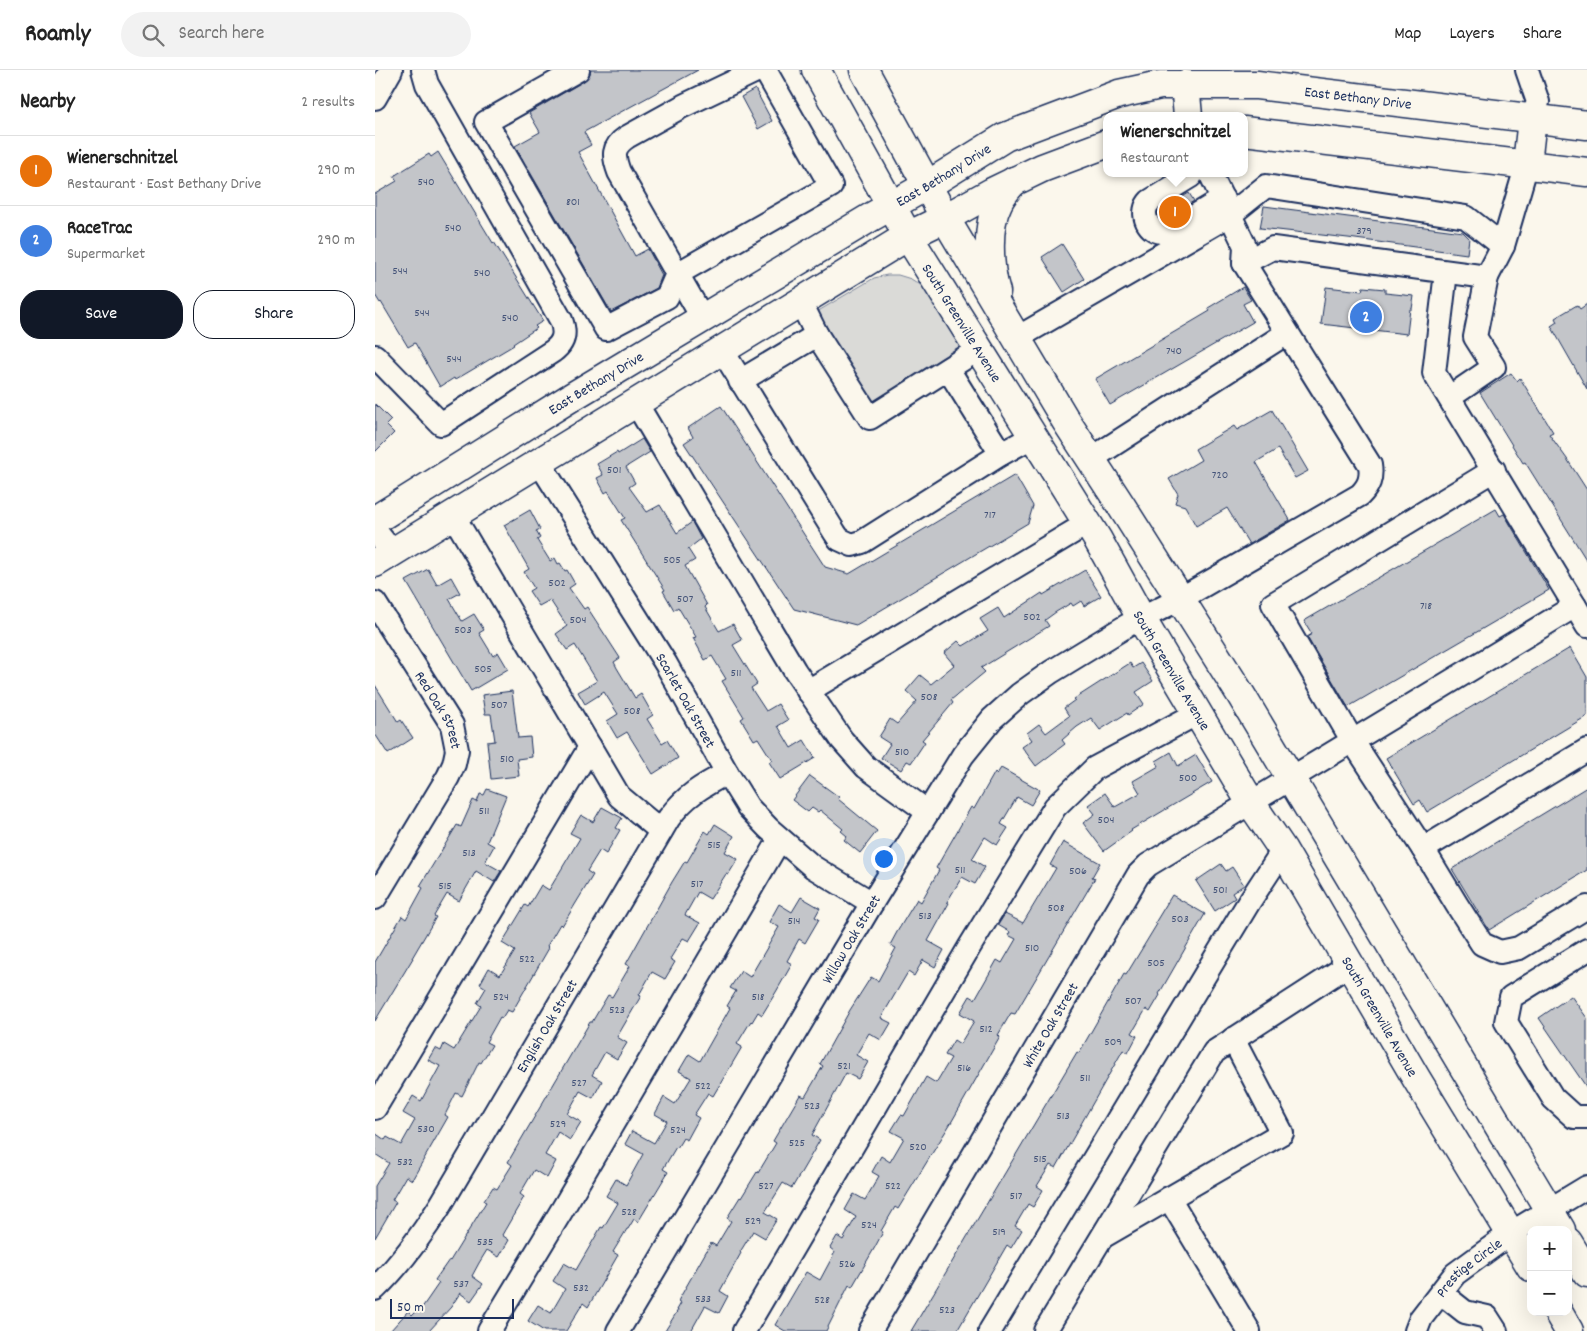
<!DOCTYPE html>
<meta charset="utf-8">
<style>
:root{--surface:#fff;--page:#f2f2f2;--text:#222;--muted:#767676;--line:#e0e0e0;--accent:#111827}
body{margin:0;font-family:Dekko,sans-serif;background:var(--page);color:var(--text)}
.controls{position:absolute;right:15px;bottom:15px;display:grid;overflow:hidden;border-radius:10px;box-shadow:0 5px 20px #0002}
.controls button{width:45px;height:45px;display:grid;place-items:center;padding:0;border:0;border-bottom:1px solid var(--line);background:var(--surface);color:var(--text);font:25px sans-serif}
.scale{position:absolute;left:15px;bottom:12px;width:124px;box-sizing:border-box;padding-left:5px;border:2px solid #1b2f5e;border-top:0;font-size:14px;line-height:18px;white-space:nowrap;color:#1b2f5e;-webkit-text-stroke:4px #fbf7ec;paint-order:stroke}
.you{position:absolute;left:508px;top:788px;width:18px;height:18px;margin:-12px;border:4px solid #fff;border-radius:50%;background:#1a73e8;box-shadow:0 0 0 8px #1a73e833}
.badge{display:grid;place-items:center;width:32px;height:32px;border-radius:50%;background:var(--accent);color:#fff;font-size:16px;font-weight:700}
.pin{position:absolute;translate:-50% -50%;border:2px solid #fff;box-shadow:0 1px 5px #0006}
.popup{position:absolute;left:728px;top:42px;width:145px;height:65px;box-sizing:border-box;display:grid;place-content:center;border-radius:10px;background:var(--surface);filter:drop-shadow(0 1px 4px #0005);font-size:16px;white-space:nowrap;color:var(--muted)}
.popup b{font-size:19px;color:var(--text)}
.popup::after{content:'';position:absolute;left:50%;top:100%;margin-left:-10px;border:10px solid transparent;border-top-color:var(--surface)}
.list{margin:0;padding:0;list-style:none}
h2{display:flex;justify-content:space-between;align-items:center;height:65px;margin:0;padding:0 20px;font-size:21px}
h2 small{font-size:16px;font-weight:400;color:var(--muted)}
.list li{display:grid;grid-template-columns:32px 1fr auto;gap:15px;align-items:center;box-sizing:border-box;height:70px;padding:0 20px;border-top:1px solid var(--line)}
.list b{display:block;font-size:19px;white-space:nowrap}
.list p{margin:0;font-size:16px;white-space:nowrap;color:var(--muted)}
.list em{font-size:16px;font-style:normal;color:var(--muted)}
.actions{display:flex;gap:10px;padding:15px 20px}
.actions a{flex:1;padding:11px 0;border:1px solid var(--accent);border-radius:20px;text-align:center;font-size:18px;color:var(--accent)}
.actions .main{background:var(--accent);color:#fff}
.icon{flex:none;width:28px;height:28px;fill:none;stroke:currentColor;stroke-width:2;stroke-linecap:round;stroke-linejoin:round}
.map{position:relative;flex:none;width:1212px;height:1261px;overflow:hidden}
header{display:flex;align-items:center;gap:30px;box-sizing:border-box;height:70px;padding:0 25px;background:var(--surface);border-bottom:1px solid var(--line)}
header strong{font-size:24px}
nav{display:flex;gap:28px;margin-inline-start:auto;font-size:18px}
.search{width:350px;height:45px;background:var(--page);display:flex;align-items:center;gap:12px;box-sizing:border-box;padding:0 18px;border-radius:28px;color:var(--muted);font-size:19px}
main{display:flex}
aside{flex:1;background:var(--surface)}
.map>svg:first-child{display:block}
.green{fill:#dadad7;stroke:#7a849a}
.building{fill:#c3c5c9;stroke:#1b2f5e}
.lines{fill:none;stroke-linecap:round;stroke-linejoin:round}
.minor-casing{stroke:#1b2f5e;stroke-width:26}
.major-casing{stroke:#1b2f5e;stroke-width:31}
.minor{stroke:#fbf7ec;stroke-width:22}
.major{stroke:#fbf7ec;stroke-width:28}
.labels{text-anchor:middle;stroke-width:4.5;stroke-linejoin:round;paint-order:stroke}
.number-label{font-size:12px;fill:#455479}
.street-label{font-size:15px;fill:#1b2f5e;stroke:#fbf7ec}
</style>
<header>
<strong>Roamly</strong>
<div class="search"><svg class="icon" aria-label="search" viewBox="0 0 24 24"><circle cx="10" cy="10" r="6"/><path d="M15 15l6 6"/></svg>Search here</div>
<nav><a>Map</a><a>Layers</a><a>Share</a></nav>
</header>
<main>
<aside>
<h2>Nearby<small>2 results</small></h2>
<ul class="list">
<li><span class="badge" style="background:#e8710a">1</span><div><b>Wienerschnitzel</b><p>Restaurant · East Bethany Drive</p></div><em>290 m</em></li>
<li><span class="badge" style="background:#3f7fe0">2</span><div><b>RaceTrac</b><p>Supermarket</p></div><em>290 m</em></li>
</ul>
<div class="actions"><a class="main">Save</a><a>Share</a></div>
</aside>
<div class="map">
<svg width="1212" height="1261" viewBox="0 0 1212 1261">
<rect width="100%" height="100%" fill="#fbf7ec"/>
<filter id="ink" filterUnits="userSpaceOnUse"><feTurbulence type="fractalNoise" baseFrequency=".02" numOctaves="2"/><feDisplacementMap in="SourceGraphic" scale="10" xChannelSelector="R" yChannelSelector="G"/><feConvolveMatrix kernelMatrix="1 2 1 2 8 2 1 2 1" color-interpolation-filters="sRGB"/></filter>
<g filter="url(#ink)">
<path class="green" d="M512,205H523L536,209L549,217L587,281L497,335L440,243L499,208Z"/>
<g class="building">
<path d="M216,0H323L209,62L216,75L203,82L260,186L273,179L287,205L282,218L236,242L140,76L165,62L154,43L209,11L214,6Z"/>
<path d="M380,19L397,51L383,59L366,27Z"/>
<path d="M63,82L118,173L119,172L168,251L160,256L162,258L138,274L139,275L80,310L79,308L65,317L40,273L33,277L6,232L5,233L0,225V124L22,111L19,106L22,104L54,84L56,87Z"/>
<path d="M814,123L819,131L789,149L784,141Z"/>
<path d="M889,136L1088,162L1094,168L1092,184L973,168L885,158Z"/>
<path d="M687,174L709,209L689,222L667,187Z"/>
<path d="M868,217L876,230L868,234L878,252L735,335L720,309L835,241L833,238Z"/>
<path d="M951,217L987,221L988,217L1010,219V223L1039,226L1037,239H1035L1032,264L946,254Z"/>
<path d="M1212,234V319L1176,256L1182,252L1180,248L1202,235L1205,239Z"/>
<path d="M1136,303L1142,311L1145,308L1178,362L1174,364L1192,389L1212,420V491L1150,392L1148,393L1105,323Z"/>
<path d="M0,334L16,350L11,355L19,363L0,382Z"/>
<path d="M346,336L450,497L474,504L640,405L658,436L653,453L481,555L419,539L309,373L318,367L313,358Z"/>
<path d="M897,340L933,401L920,408L903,379L881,392L915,450L874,474L852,438L821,456L810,436L800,433L803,424L794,409L826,390L820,379L859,356L862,360Z"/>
<path d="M267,369L275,382L251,397L260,413L254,417L272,442L285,435L302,463L317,452L326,469L313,479L320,490L310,496L332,535L330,537L344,561L358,554L367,570L358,575L382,614L376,618L391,641L403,634L413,650L403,656L416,678L429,670L440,688L405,709L394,692L397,690L383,668L379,670L366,649L369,647L347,611L351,609L337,586L330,590L318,568L321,567L303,537L299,540L288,521L290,520L246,450L250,448L233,421L230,423L222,408L228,405L222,394L242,382L243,384Z"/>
<path d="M1121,439L1125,446L1129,444L1174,520L973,637L932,567L937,564L929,551Z"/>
<path d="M155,440L165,459L161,461L165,468L162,470L175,491L180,488L183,494L185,493L190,501L192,500L200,514L194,518L209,539L212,537L245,588L239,592L242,598L260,628L266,624L278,645L272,649L287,673L292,670L303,688L278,704L252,662L242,668L232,651L243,644L229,622L210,634L203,622L222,611L200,575L192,580L181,564L192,556L175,530L164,536L154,521L159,518L149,502L154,499L129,455Z"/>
<path d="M53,499L62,515L76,507L85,523L74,529L87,551L99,544L109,560L104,563L118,586L123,582L133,599L96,621L31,511Z"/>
<path d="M710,500L726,526L709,536L706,531L698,536L696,533L681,542L670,550L674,556L606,598L610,602L576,630L578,633L547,670L550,672L536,693L532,691L526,700L506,688L515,674L504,667L515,649L522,654L542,631L531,621L545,605L556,614L579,595L569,583L583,571L588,576L613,561L605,549L623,538L629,548L667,523L668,525Z"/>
<path d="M1195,578L1212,607V646L1052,742L1045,730L1039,734L1011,688Z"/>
<path d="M755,593L758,598L766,593L778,611L761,622L769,634L753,645L752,643L725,660L716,648L702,657L687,670L690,674L661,696L647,677L657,670L652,663L664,654L671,663L694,646L689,638L700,630L699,629Z"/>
<path d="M0,615L23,652L26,650L38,668L13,684L0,664Z"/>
<path d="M137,621L143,668L155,667L157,687L142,689L144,706L116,709L112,672L120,671L116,644H110L107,625Z"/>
<path d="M796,682L803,696L821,685L837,712L756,760L757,761L729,781L708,753L720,744L713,735L730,723L740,737L765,723L758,711L784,696L781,691Z"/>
<path d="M626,698L665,720L656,735L642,727L626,754L633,758L622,775L610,767L597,789L610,797L600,814L587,807L572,832L574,833L553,871L569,880L560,897L548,890L539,906L533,902L506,948L516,953L506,970L494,963L481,985L493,992L483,1009L471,1003L437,1065L445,1070L417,1118L408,1113L390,1142L402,1149L390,1168L378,1161L365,1182L366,1183L345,1221L353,1226L344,1243L330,1236L316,1261H290L303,1240H302L306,1233L303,1231L336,1173L341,1176L356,1151L352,1148L365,1127L366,1128L382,1102L383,1103L401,1073L398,1071L425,1025L430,1027L448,996L445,994L475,940L496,907L503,911L521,878L515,875L522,862L542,829L546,832L564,800L561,798L596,737L599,739L620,702L622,704Z"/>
<path d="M435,706L464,727L463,729L502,761L485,783L469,770L472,766L466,761L468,759L445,740L443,742L437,738L433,742L417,730Z"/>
<path d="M1212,717V800L1114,860L1077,799Z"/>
<path d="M112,719L131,726L112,772L119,776L110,792L126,801L119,812L101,801L84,831L72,824L59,846L61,847L37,888H38L0,951V892L27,846L31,849L48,818L45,816L82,755L86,757L98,730L102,732L105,724L109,725Z"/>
<path d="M227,737L247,748L241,758L245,760L231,784L225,780L212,801L218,805L187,856L185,854L172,876L174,878L137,942L132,940L127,948L125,947L111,972L117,975L106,993L104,992L87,1026L81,1023L70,1045L73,1047L37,1110L31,1106L17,1130L21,1132L0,1168V1116L14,1093L0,1084V1063L10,1070L12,1067L26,1075L40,1050L28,1043L38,1026L46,1031L65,996L53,990L60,978L66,981L69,974L79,980L106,936L102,933L111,918L105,914L114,898L125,905L140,881L127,873L150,835L153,837L166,815L174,820L205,768L195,763L206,745L218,752Z"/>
<path d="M340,754L359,766L350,782L363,789L353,805L351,804L335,829L323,822L310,845L325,853L314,871L308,868L295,889L300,892L290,909L277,902L264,925L266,926L242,967L252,973L242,989L230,982L217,1005L227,1011L218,1028L205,1021L192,1044L206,1052L195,1070L183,1062L170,1085L181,1091L172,1108L159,1100L145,1124L149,1127L127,1165L134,1170L124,1187L112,1180L104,1193L97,1206L108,1214L96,1231L85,1223L76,1237L54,1261H15L33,1241L37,1245L42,1240L44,1242L64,1213L60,1210L74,1190L75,1191L111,1132L109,1131L118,1117L122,1119L137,1095L133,1092L215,952H217L233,925L237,927L255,896L251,894L297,812L310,791L312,792L330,761L334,764Z"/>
<path d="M688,772L725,793L717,807L720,808L640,944L636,943L623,965L625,967L577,1051L523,1139L520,1137L506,1161L508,1162L500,1177L477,1217L474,1215L451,1261H410L400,1255L431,1202L445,1210L460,1182L455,1178L462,1166L468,1170L481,1147L470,1140L479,1124L490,1130L504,1106L497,1102L506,1086L515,1092L529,1068L516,1061L526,1045L529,1046L551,1007L561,1013L576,988L570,985L579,970L585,974L599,951L585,943L595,926L600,929L622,890L627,893L641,869L633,865L635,862L623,855L630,844L648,853L681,798L675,795Z"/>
<path d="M846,794L851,801L857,797L869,815L857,823L860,828L840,841L821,811Z"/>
<path d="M797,825L830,844L784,924L785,925L775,942L771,939L757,963L762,966L753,983L748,980L681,1098L675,1095L662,1116L668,1120L658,1137L653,1134L640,1156L647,1160L636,1178L632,1175L582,1261H536L702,982L704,983L749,904L751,905L782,854L780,853Z"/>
<path d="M426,827L445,838L440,847L444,849L430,873L424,869L412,891L417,894L401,922L387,945L383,942L377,952L376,951L362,974L367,977L338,1026L333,1023L319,1045L324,1048L312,1070L308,1068L302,1078L301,1077L288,1099L293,1102L263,1152L259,1149L253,1159H252L238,1182L243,1185L213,1237L208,1233L191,1261H169L153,1251L163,1235L176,1243L190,1219L178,1211L189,1193L201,1200L226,1157L228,1158L243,1133L231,1126L241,1109L251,1115L268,1084L250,1074L257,1061L279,1073L292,1051L280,1044L289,1027L300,1034L316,1008L304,1001L314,984L325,991L355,938L352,936L361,921L355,918L366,901L375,907L404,857L394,852L404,834L417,842Z"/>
<path d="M1196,926L1212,948V1018L1164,948Z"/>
</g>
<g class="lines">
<g class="minor-casing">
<g id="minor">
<path d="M203,0L111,52L231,259L292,227L302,204L456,116L390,0"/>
<path d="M1152,0L1163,32L1157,49"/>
<path d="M0,28L16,0"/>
<path d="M817,103L816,106L775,131C765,141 771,160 786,162C791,163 794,160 798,159L848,129"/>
<path d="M869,193L898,178L1112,207"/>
<path d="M425,231L442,265L495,348L604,279"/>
<path d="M328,249L244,102C238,86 237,77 252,67L308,36L383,0"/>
<path d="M642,268L855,145L891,116L1091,147L1128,176"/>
<path d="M347,280L460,463L464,469L477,475L487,472L626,384L659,366"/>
<path d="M0,286L66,354L178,281C189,273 191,263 186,250L52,14L48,0"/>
<path d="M573,299L626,384"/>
<path d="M365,311L442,265"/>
<path d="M1075,327L1119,297L1100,267L1112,207L1128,176L1152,94"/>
<path d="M261,333L420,601L467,670L491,697L553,742"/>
<path d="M716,389L912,263"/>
<path id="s1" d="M164,392L291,594L352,703L373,737L393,758L438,797L497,833"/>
<path d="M1119,400L898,534L977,670L1048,779L1212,680"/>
<path d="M78,445L244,726L286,761"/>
<path d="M0,460L18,483"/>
<path id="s2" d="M0,533L77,655L82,680L79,694L73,707L0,828"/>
<path d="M1200,536L1212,556"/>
<path d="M433,621L713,453"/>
<path d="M1048,779L1082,835L1107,874L1125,882L1144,878L1212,837"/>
<path d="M1212,880L1136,927L1131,952L1178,1028L1199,1047H1212"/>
<path d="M0,1038L215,677"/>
<path d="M794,1128L874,1261"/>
<path d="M729,1166L907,1063L858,969"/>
<path id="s3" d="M0,1219C26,1194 46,1166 65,1136L294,748C310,726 327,716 352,703"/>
<path d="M1066,1223L1090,1242L1112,1247L1121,1261"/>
<path d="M114,1261L187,1140L405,769"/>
<path id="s4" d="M243,1261L497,833L588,685L617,649L645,624L676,602L753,555L805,529L985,425C994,416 997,408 995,395L869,193L870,176L835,103"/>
<path d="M369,1261L595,876L680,737L720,698L823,643"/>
<path id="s5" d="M495,1261L763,805L773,795L1200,536L1059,303L1071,202"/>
<path d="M615,1261L874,832L908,780"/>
<path d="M670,1261L839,982L975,894"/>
<path id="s6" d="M1041,1261L1046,1248L1080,1204L1136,1163L1212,1117"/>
</g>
</g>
<g class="major-casing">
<g id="major">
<path id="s7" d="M441,0L533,166L723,470L766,548L876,733L908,780L1041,1008L1156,1197"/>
<path d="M489,0L570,148L691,351L747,437L866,625L1186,1160"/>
<path d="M810,14L813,46"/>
<path d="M869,61L1212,102"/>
<path d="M1152,94L1157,49"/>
<path d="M621,222C614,199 611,156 623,133C627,124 633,118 639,111"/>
<path id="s8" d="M0,450L195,328L498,146L553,115L630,67L744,24L785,15H882L1212,55"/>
<path d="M0,493L533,166L570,148L617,122L667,98L731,74"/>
<path d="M1193,1172L1212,1203"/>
<path d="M1183,1242L1194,1261"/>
</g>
</g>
<use href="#minor" class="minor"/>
<use href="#major" class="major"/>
</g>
</g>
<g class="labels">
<g class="number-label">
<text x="51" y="115">540</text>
<text x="198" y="135">801</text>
<text x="78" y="161">540</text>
<text x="989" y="164">379</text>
<text x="25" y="204">544</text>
<text x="107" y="206">540</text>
<text x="47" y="246">544</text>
<text x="135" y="251">540</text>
<text x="799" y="284">740</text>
<text x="79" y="292">544</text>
<text x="239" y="403">501</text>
<text x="845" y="408">720</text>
<text x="615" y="448">717</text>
<text x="297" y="493">505</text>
<text x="182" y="516">502</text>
<text x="310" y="532">507</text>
<text x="1051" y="539">718</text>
<text x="657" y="550">502</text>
<text x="203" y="553">504</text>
<text x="88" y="563">503</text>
<text x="108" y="602">505</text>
<text x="361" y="606">511</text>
<text x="554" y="630">508</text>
<text x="124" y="638">507</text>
<text x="257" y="644">508</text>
<text x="527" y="685">510</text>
<text x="132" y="692">510</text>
<text x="813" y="711">500</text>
<text x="109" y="744">511</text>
<text x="731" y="753">504</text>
<text x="339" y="778">515</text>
<text x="94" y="786">513</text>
<text x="585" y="803">511</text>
<text x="703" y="804">506</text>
<text x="322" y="817">517</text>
<text x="70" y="819">515</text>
<text x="845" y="823">501</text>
<text x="681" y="841">508</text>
<text x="550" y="849">513</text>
<text x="805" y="852">503</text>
<text x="419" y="854">514</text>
<text x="657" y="881">510</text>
<text x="152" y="892">522</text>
<text x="781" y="896">505</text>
<text x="126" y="930">524</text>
<text x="383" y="930">518</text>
<text x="758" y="934">507</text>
<text x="242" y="943">523</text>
<text x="611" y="962">512</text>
<text x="738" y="975">509</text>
<text x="469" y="999">521</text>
<text x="589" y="1001">516</text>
<text x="710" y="1011">511</text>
<text x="204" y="1016">527</text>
<text x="328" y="1019">522</text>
<text x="437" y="1039">523</text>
<text x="688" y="1049">513</text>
<text x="183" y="1057">529</text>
<text x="51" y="1062">530</text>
<text x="303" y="1063">524</text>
<text x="422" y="1076">525</text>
<text x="543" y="1080">520</text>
<text x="665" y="1092">515</text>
<text x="30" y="1095">532</text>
<text x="391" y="1119">527</text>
<text x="518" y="1119">522</text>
<text x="641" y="1129">517</text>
<text x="254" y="1145">528</text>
<text x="378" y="1154">529</text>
<text x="494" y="1158">524</text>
<text x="624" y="1165">519</text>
<text x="110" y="1175">535</text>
<text x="472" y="1197">526</text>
<text x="86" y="1217">537</text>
<text x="206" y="1221">532</text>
<text x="328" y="1232">533</text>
<text x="447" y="1233">528</text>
<text x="572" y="1243">523</text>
</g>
<g class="street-label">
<text dy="5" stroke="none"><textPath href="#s8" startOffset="1100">East Bethany Drive</textPath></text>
<text dy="5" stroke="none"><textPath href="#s8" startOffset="665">East Bethany Drive</textPath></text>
<text dy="5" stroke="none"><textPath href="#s7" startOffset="292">South Greenville Avenue</textPath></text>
<text dy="5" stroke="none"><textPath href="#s8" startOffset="260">East Bethany Drive</textPath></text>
<text dy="5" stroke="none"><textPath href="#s7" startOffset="698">South Greenville Avenue</textPath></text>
<text dy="5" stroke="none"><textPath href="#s1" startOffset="280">Scarlet Oak Street</textPath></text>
<text dy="5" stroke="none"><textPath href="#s2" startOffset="125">Red Oak Street</textPath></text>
<text dy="5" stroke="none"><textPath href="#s4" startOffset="456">Willow Oak Street</textPath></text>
<text dy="5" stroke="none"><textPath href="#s7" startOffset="1102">South Greenville Avenue</textPath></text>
<text dy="5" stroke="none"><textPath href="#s5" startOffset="355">White Oak Street</textPath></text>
<text dy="5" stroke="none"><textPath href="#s3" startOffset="315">English Oak Street</textPath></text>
<text dy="5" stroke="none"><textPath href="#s6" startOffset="84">Prestige Circle</textPath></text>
</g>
</g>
</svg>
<div class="controls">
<button>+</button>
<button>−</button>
</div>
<div class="scale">50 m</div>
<div class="you"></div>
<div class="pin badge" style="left:800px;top:142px;background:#e8710a">1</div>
<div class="popup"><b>Wienerschnitzel</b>Restaurant</div>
<div class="pin badge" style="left:991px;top:247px;background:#3f7fe0">2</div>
</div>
</main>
